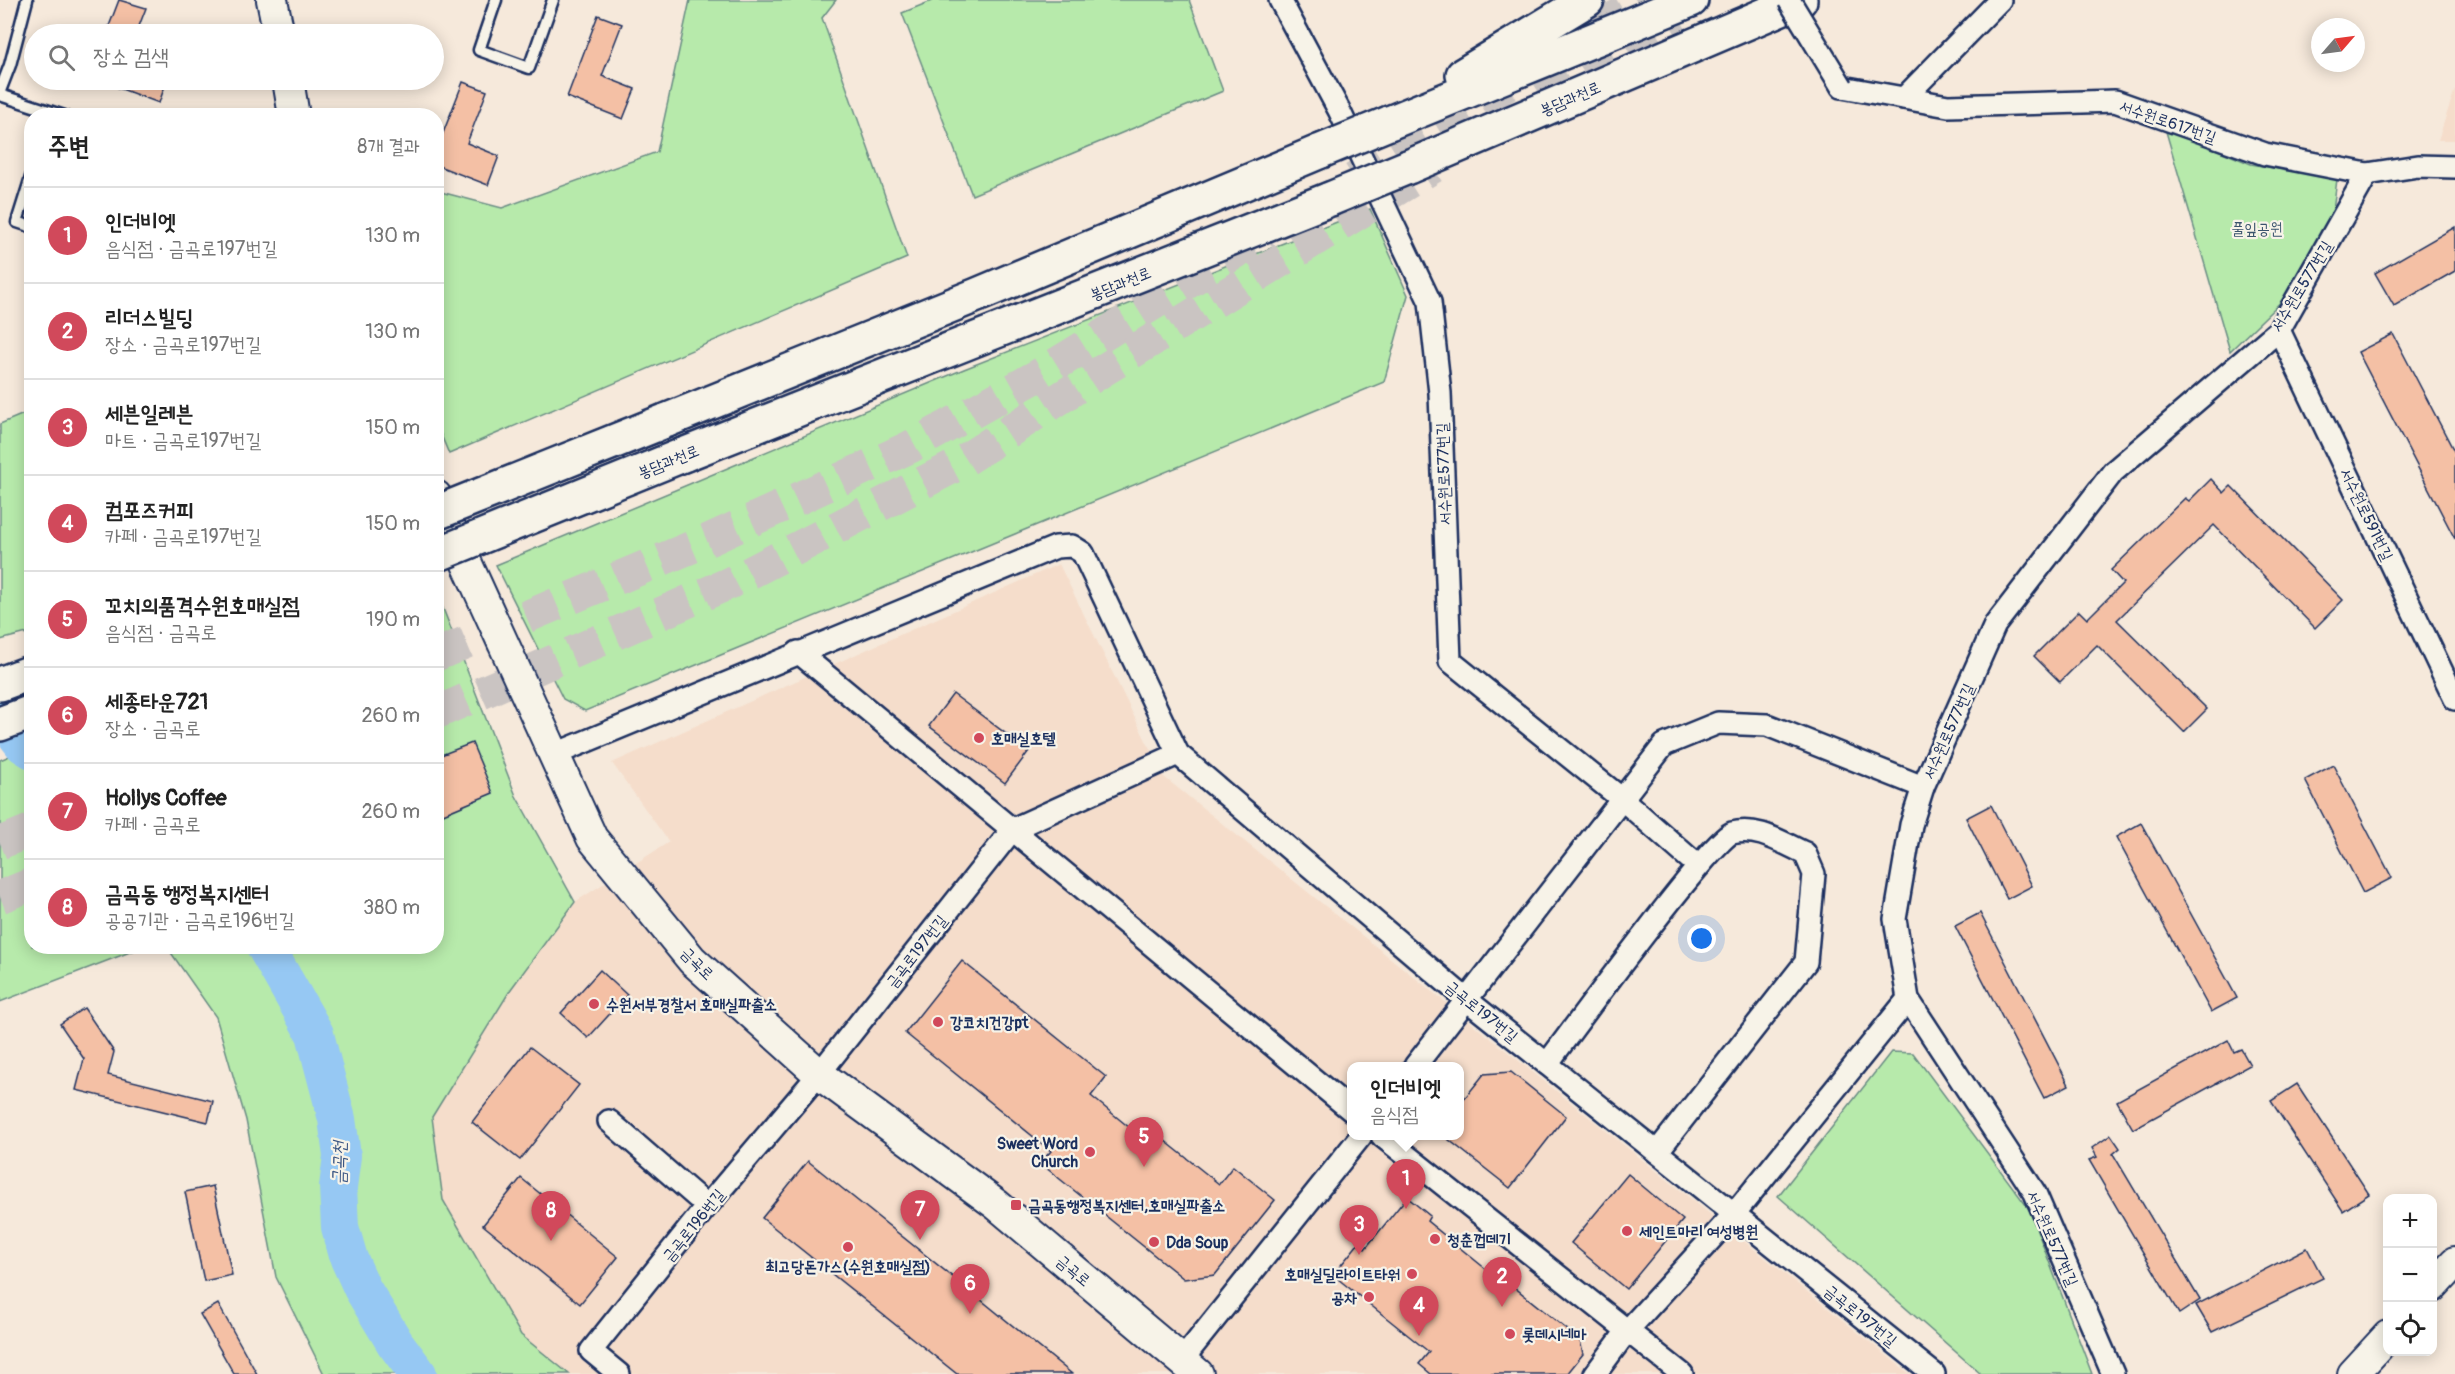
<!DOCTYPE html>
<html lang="ko">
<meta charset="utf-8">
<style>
:root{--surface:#fff;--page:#f2f2f2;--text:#222;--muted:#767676;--line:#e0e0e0;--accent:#d1495b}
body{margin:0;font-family:Pangolin,"Poor Story",sans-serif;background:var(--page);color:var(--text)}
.controls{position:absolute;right:18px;bottom:18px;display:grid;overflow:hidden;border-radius:12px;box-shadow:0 3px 15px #0003}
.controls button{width:54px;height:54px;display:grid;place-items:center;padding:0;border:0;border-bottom:2px solid var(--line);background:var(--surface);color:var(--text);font:30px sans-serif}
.compass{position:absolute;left:2311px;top:18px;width:54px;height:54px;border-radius:50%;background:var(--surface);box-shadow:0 3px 15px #0003;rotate:62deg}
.you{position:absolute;left:1702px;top:939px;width:21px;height:21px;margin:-15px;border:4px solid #fff;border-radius:50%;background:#1a73e8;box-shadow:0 0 0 9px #1a73e833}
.badge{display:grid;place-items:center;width:39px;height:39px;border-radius:50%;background:var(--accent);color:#fff;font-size:20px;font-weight:700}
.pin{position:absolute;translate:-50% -50px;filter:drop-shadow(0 2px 3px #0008)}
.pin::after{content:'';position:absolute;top:32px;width:21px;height:18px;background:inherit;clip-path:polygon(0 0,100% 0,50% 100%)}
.popup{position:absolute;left:1347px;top:1062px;width:117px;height:78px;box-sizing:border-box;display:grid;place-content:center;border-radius:12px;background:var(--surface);filter:drop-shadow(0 2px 4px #0005);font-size:20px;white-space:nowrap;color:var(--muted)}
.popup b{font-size:22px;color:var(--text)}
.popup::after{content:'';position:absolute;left:50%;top:100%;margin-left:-12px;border:12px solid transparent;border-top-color:var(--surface)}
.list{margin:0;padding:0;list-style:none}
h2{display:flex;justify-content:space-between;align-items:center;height:78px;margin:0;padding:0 24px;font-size:26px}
h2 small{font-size:20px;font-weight:400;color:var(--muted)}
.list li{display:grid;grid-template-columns:39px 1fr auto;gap:18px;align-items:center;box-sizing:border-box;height:96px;padding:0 24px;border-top:2px solid var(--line)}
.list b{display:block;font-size:22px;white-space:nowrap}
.list p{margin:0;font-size:20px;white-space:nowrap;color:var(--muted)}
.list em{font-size:20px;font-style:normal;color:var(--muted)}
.icon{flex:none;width:33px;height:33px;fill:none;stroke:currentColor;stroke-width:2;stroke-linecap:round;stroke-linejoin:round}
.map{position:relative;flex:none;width:2455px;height:1374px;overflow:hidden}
.search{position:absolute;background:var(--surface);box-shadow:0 3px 15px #0003;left:24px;top:24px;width:420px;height:66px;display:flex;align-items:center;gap:15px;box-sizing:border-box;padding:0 21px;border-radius:33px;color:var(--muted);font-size:22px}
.panel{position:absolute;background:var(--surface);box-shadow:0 3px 15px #0003;left:24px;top:108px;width:420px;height:846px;border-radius:24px}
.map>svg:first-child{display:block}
.built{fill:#f5ddcb;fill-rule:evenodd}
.green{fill:#b7eaab;stroke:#698c84;stroke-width:1.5}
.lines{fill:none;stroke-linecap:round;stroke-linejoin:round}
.river{stroke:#96c8f3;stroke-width:38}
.building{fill:#f4c0a5;stroke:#1b2f5e;stroke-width:1.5}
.highway-tunnel{stroke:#cac4c2;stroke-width:33;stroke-dasharray:33 16;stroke-linecap:butt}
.lane-casing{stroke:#1b2f5e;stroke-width:15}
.street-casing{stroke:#1b2f5e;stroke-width:26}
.secondary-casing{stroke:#1b2f5e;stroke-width:34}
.highway-casing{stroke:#1b2f5e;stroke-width:38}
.lane{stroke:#f7f3e8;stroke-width:10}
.street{stroke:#f7f3e8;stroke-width:21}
.secondary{stroke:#f7f3e8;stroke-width:30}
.highway{stroke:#f7f3e8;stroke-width:33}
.street-bridge-casing{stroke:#1b2f5e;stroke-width:26;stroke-linecap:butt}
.highway-bridge-casing{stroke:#1b2f5e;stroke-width:38;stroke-linecap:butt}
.street-bridge{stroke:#f7f3e8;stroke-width:21}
.highway-bridge{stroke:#f7f3e8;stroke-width:33}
.poi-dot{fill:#d1495b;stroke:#f7f3e8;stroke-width:2}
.labels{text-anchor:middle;stroke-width:4.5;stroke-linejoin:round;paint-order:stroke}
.street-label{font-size:16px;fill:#1b2f5e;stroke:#f7f3e8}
.park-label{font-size:16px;fill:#3a546d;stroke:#f7f3e8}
.poi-label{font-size:16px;font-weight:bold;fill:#1b2f5e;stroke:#f7f3e8;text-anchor:start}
.water-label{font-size:18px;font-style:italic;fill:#3a5583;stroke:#f7f3e8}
</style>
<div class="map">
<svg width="2455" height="1374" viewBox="0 0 2455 1374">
<rect width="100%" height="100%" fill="#f6e9db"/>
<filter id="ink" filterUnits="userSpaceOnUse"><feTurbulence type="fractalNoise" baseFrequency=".0167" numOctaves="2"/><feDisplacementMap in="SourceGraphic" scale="12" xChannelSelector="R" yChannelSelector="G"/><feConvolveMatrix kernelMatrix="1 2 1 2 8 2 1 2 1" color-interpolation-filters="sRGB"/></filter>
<g filter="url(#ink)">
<g class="built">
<path d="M2455,89V140H2438Z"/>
<path d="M1059,564L1164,777L1910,1374H569L521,1335L443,1200L432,1117L511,989L575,902L669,842L612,763ZM1352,1066H1460V1136H1352Z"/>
</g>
<g class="green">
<path d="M690,0H836L822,18L907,258L449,454L436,423L437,191L502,208L657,152Z"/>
<path d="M934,0H1189L1223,91L972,195L902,13Z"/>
<path d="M2165,128L2251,164L2337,179L2332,219L2291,292L2230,351Z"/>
<path d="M1370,209L1408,295L1384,382L585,711L563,699L496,565L964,369Z"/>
<path d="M31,411V632L0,640V424Z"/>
<path d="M437,593L516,796L575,902L511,989L432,1117L443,1200L521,1335L569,1374H324L276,1277L246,1120L216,1017L167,947L436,946Z"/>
<path d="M31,747L32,946L143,947L0,1002V760Z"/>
<path d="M1891,1052L1913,1053L2029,1209L2092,1374H1981L1778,1196Z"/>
</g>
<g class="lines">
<g class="river">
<path d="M0,714L24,745L32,750"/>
<path d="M265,946L315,1034L322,1062L337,1119L342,1156L338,1187L340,1227L349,1259L362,1288L395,1343L418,1374"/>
</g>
</g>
<g class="building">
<path d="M119,0L146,8L136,34H106Z"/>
<path d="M598,15L622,24L602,76L635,89L623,119L567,97Z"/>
<path d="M101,80H167L159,103L100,81Z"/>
<path d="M463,82L487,91L467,143L499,156L488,185L436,165V151Z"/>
<path d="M2455,227V271L2394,306L2375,273Z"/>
<path d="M2393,334L2455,453V539L2358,352Z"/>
<path d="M2211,479L2224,493L2231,486L2343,600L2315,628L2214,525L2117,620L2207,709L2184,732L2097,645L2060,682L2034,656L2079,611L2087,619L2123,583L2111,570L2185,498L2189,501Z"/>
<path d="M953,694L1029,751L1005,783L929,726Z"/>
<path d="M472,743L493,793L436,817V757Z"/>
<path d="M2333,765L2392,878L2363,893L2305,780Z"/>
<path d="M1991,805L2032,886L2007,899L1966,818Z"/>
<path d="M2141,823L2237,998L2211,1012L2116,837Z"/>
<path d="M1980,913L2069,1085L2044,1098L1955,926Z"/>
<path d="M962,961L1106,1077L1091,1096L1147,1142L1154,1132L1219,1184L1233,1166L1275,1200L1215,1275L1184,1279L1040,1163L1051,1151L905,1033Z"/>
<path d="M600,970L627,995L588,1038L561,1013Z"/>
<path d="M84,1008L114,1052L108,1075L213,1101L208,1122L76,1090L84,1059L60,1024Z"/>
<path d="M2228,1040L2234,1052L2241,1049L2250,1065L2133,1129L2117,1101Z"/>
<path d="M530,1047L579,1085L520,1160L472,1122Z"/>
<path d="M1511,1072L1566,1116L1510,1188L1444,1136H1460V1104L1484,1074Z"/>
<path d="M2297,1084L2369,1194L2343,1211L2271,1101Z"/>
<path d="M2111,1135L2120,1148L2113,1154L2200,1300L2179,1314L2089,1160L2097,1157L2092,1148Z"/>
<path d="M808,1161L964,1286L1072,1374H957L762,1218Z"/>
<path d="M1628,1174L1683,1220L1626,1289L1571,1243Z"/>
<path d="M521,1178L618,1257L580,1304L483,1225Z"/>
<path d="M213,1186L232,1275L204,1281L185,1192Z"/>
<path d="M1407,1197L1430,1216L1427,1221L1492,1274L1494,1271L1580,1340L1583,1354L1567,1374H1431L1419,1364L1429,1352L1333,1275L1358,1244L1365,1249Z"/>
<path d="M2307,1248L2323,1278L2212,1332L2196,1305Z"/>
<path d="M218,1304L257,1374H234L200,1314Z"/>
</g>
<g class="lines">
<g class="highway-tunnel">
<path d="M1596,29L1643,0"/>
<path d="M1543,99L1678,16"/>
<path d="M1354,179L1507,85"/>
<path d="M436,655L713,538L910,447L1039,375L1267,233"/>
<path d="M436,713L732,582L959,464L1102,371L1433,167"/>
<path d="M0,843L32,830"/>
<path d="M0,897L32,884"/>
</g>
<g class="lane-casing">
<g id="lane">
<path d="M496,0L479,50L529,68L553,0"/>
<path d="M0,91L10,65L27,0"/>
<path d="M0,95L64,116"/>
<path d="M32,174L17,222L32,227"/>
</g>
</g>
<g class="street-casing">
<g id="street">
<path d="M1280,0L1339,110L1430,302L1440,393L1450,661L1622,799L1698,866"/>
<path d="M1842,87L1948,106L2115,101L2265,154L2367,174L2418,166L2455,167"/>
<path d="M1904,98L2000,0"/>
<path d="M2279,330L2455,699"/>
<path d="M798,652L1352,1111"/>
<path d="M553,755L1056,547L1072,546L1083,553L1178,754L1467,1000L1934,1374"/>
<path d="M1547,1064C1570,1033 1712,839 1732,833C1758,826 1782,843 1805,853L1814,874L1806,962L1657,1152"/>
<path d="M1415,1066L1664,745L1718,723L1767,725L1923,787"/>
<path d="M609,1121L707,1206"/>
<path d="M1382,1136L1682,1374"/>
<path d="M1182,1360L1361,1136"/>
<path d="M619,1374L591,1351L707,1206L819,1074L1013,829L1178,754"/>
<path d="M1595,1374L1627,1331L1734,1214L1908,999"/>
<path d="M2113,1374L2035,1193L1908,999L1895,919L1911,825L1923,787L1995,625L2113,472L2279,330L2367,174"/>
</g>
</g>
<g class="secondary-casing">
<g id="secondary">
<path d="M272,0L279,34"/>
<path d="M288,80L294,116"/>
<path d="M436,496L592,838L692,960L819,1074L997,1205L1198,1374"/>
<path d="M2432,1287L2455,1262"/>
<path d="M2353,1374L2388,1336"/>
</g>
</g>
<g class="highway-casing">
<g id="highway">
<path d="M1463,75L1587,0"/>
<path d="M1389,123L1691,0"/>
<path d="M1408,167L1800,0"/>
<path d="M665,421L977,295L1321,151"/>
<path d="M683,455L1330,199"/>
<path d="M0,684L32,672"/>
<path d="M0,724L32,712"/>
</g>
</g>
<use href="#lane" class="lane"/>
<use href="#street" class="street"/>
<use href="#secondary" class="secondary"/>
<use href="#highway" class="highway"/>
<g class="street-bridge-casing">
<path id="street-bridge" d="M1789,0L1842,87"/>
</g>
<g class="highway-bridge-casing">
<g id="highway-bridge">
<path d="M1321,151L1389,123"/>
<path d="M1330,199L1408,167"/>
<path d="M436,513L665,421"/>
<path d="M436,555L683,455"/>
</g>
</g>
<use href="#street-bridge" class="street-bridge"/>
<use href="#highway-bridge" class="highway-bridge"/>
</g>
</g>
<g class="poi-dot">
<circle cx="979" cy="738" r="6"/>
<circle cx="594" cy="1004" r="6"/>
<circle cx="938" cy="1022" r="6"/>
<circle cx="1090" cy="1152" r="6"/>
<rect x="1010" y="1199" width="12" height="12" rx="3"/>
<circle cx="1627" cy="1231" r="6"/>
<circle cx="1435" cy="1239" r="6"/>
<circle cx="1154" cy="1242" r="6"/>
<circle cx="848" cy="1247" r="6"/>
<circle cx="1412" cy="1274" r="6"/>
<circle cx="1369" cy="1297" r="6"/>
<circle cx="1510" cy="1334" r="6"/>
</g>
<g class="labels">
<g class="street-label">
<text transform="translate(1570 98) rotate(-23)" y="6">봉담과천로</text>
<text transform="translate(2168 121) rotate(19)" y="6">서수원로617번길</text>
<text transform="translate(1120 283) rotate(-22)" y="6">봉담과천로</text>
<text transform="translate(2301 286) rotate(-59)" y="6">서수원로577번길</text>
<text transform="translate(668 461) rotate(-22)" y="6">봉담과천로</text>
<text transform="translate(1443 474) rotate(-92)" y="6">서수원로577번길</text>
<text transform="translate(2367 514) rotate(64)" y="6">서수원로591번길</text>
<text transform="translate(1948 731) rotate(-66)" y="6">서수원로577번길</text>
<text transform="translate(916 951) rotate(-52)" y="6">금곡로197번길</text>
<text transform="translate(698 963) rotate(45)" y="6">금곡로</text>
<text transform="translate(1482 1011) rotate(39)" y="6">금곡로197번길</text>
<text transform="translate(693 1225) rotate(-51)" y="6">금곡로196번길</text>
<text transform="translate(2053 1238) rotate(66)" y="6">서수원로577번길</text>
<text transform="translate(1074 1270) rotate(40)" y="6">금곡로</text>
<text transform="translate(1861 1315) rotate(39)" y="6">금곡로197번길</text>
</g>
<g class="park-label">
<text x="2257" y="234">풀잎공원</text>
</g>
<g class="poi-label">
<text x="991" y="744">호매실호텔</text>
<text x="606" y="1010">수원서부경찰서 호매실파출소</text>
<text x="950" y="1028">강코치건강pt</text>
<text x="1078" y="1149" text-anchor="end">Sweet Word<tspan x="1078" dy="18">Church</tspan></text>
<text x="1028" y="1211">금곡동행정복지센터,호매실파출소</text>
<text x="1639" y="1237">세인트마리 여성병원</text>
<text x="1447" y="1245">청춘껍데기</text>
<text x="1166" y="1248">Dda Soup</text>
<text x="848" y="1272" text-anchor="middle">최고당돈가스(수원호매실점)</text>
<text x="1400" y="1280" text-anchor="end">호매실딜라이트타워</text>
<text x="1357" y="1303" text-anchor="end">공차</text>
<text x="1522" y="1340">롯데시네마</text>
</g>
<g class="water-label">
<text transform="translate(339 1163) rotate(-89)" y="6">금곡천</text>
</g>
</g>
</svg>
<div class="controls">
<button>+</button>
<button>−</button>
<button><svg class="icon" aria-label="locate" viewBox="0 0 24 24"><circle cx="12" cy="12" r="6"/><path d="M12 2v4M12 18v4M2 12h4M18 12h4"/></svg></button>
</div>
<svg class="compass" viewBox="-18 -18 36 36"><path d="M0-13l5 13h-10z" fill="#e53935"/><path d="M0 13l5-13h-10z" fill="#767676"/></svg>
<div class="you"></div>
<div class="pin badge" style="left:1406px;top:1209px">1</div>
<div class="popup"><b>인더비엣</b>음식점</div>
<div class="pin badge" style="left:1502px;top:1307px">2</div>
<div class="pin badge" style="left:1359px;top:1255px">3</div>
<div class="pin badge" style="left:1419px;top:1336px">4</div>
<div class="pin badge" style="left:1144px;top:1167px">5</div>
<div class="pin badge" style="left:970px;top:1314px">6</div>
<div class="pin badge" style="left:920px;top:1240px">7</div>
<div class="pin badge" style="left:551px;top:1241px">8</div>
<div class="search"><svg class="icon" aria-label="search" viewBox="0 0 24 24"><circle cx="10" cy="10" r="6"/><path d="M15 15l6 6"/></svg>장소 검색</div>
<section class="panel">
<h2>주변<small>8개 결과</small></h2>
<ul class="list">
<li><span class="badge">1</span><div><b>인더비엣</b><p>음식점 · 금곡로197번길</p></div><em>130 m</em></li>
<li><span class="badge">2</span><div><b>리더스빌딩</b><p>장소 · 금곡로197번길</p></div><em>130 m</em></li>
<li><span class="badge">3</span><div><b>세븐일레븐</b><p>마트 · 금곡로197번길</p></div><em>150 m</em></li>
<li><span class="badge">4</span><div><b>컴포즈커피</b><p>카페 · 금곡로197번길</p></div><em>150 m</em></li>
<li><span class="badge">5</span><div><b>꼬치의품격수원호매실점</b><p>음식점 · 금곡로</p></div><em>190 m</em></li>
<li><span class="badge">6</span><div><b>세종타운721</b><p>장소 · 금곡로</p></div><em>260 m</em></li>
<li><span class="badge">7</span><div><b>Hollys Coffee</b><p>카페 · 금곡로</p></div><em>260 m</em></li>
<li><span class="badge">8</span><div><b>금곡동 행정복지센터</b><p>공공기관 · 금곡로196번길</p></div><em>380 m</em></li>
</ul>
</section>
</div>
